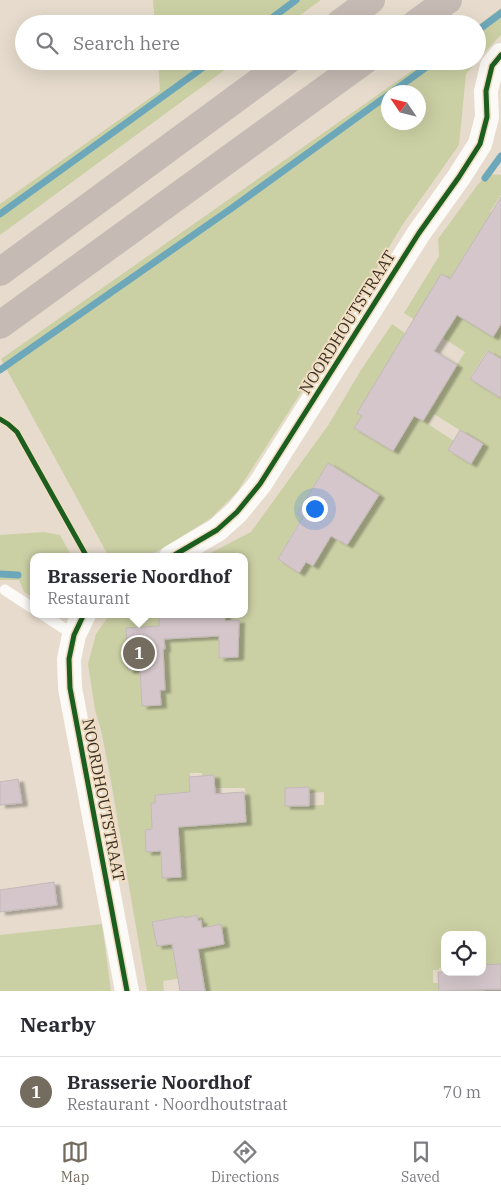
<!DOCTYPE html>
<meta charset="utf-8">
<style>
:root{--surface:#fff;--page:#f7f7f7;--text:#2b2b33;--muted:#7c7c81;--line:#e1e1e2;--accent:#756c60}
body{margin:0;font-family:"IBM Plex Serif",serif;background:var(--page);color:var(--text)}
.controls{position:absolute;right:15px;bottom:15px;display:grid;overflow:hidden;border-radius:10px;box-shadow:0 5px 20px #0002}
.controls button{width:45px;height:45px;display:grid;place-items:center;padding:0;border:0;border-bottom:1px solid var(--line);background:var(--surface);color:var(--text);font:25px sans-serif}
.compass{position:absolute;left:381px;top:85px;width:45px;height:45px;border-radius:50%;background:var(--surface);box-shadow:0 5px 20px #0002;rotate:305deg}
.you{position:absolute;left:314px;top:508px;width:18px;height:18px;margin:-12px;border:4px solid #fff;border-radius:50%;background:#1a73e8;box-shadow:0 0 0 8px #1a73e833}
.badge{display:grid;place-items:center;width:32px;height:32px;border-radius:50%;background:var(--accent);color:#fff;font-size:16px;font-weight:700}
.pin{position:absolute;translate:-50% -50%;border:2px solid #fff;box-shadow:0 1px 5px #0006}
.popup{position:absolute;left:30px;top:553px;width:218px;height:65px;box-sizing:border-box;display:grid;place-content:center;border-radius:10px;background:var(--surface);filter:drop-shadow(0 1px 4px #0005);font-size:16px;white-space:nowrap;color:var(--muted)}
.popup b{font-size:19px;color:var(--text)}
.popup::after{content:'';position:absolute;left:50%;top:100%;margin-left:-10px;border:10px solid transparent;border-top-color:var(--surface)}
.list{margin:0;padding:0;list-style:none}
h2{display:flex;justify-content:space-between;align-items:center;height:65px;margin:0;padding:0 20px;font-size:21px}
h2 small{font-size:16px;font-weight:400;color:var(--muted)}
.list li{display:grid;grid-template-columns:32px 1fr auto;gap:15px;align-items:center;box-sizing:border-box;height:70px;padding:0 20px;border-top:1px solid var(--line)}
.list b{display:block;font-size:19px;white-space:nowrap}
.list p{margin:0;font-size:16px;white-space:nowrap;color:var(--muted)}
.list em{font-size:16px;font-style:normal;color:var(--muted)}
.icon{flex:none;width:28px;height:28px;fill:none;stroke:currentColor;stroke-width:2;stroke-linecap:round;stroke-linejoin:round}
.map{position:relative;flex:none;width:501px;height:991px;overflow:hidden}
.search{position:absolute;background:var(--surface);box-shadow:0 5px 20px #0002;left:15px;right:15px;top:15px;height:55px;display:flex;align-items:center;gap:12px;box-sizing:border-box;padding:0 18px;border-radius:28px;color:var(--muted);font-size:19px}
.sheet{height:135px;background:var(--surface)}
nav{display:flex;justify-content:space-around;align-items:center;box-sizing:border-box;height:70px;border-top:1px solid var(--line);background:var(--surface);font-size:14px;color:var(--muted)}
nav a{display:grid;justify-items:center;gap:2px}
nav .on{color:var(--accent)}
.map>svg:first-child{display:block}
.green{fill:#cbd0a4;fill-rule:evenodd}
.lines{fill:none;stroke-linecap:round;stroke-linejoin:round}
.stream{stroke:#6da8ba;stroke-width:7}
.building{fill:#d4c6ca;stroke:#c2b9b8;filter:url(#shadow)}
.service{stroke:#fbfaf7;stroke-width:11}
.minor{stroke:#fbfaf7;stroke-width:24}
.motorway{stroke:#c6bbb4;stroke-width:28}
.cycleway-casing{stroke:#f1ddc1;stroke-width:8}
.cycleway{stroke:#1b5e20;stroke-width:5}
.labels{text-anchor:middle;stroke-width:4;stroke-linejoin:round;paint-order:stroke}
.street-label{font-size:16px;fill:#383026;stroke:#f1ddc1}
</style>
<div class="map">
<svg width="501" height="991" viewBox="0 0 501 991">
<defs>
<filter id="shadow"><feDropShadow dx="5.5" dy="3" stdDeviation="1" flood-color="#0004"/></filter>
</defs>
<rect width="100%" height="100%" fill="#e6dbcc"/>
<g class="green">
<path d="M153,0H321L288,24H155Z"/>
<path d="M501,8V35L496,40L477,61V26Z"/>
<path d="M158,61H237L0,235V204L160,91Z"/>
<path d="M426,61H477L466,74L459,145L401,227L333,343L237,492L211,518L165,547L146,557H109L1,359ZM388,92H418V122H388Z"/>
<path d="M489,174L501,175V195L490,212L497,217L480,231L464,256L501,279V359L487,351L470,378L497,396L501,391V964L486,965V961H482V935H445V967L439,968V970H433V983H439V991H205L202,975L163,981L164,991H147L110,776L101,730L95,710L88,664L96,634L110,614H159V626L126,628L128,669H140L142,706L161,705L160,690H165L162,649H165L164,639L189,638L225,614H244V557H203L251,532L329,424L361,370L392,324L405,333L385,367L423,391L444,386L465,352L404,313L439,256L438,239L479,183ZM357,413L405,431L393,451L355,428L362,416ZM434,414L482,444L471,464L449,451L454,441L428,424ZM328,463L340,541L339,542L331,536L306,562L299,573L278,559L284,548L294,545L288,541L303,517L297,514L308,495L325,487L316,482ZM190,773H202V776L214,775L215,788H245L246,822L177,824L162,878L161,851L146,852L145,830L152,829L151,803H155V795L190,792ZM309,787V793L324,792V805L285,806V788ZM197,915L198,921L201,920L202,925L199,926V929L221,925L224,944H172L157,946L153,922L184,916L185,918Z"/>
<path d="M44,532L60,535L72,557H34V598L24,592L19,580H0V535Z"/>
<path d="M102,924L111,991H0V935Z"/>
</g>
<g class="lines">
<g class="stream">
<path d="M264,24L296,0"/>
<path d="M477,31L501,13"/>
<path d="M392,92L435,61"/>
<path d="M485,178L501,156"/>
<path d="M0,214L212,61"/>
<path d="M0,370L232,208L388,95"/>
<path d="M0,574L18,575"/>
</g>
</g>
<g class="building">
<path d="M501,197V324L493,337L457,315L434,351L457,365L423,421L414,416L393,451L354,428L362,416L357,413L441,274L450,279Z"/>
<path d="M488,351L501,359V398L470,379Z"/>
<path d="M460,430L483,444L471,464L448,450Z"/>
<path d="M328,463L379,495L347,545L331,536L313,566L306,562L299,573L278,559L303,517L297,514Z"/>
<path d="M159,614H225V621L239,620L238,657L219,658V636L164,639L165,649H163L165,690H160L161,705L142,706L140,669L128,670L126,628L159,626Z"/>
<path d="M214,775L215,794L244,792L246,822L178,827L181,877L162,878L161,851L146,852L145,830L152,829L151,803H155V795L190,792L189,777Z"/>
<path d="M18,779L22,803L0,805V782Z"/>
<path d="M309,787V806H285V788Z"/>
<path d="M54,882L57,905L0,912V890Z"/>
<path d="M197,915L198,921L201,920L202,928L221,924L224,944L198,949L205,991H180L172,944L157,946L152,922L184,916L185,918Z"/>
<path d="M501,964V989L439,991L438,972H482V965Z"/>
</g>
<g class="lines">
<g class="service">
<path d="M5,590L34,609"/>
<path d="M42,614L74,635"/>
</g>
<g class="minor">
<path d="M171,557L217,530L237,512L260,484L419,233L459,177L480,144L487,117L486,91L492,66L501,55"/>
<path d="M84,614L74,635L69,659L70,688L127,991"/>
</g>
<g class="motorway">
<path d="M339,24L371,0"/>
<path d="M415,24L448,0"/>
<path d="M0,272L287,61"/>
<path d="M0,325L364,61"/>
</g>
<g class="cycleway-casing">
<g id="cycleway">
<path d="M0,419L8,424L17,432L87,557"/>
<path d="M171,557L217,530L237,512L260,484L419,233L459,177L480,144L487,117L486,91L492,66L501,55"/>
<path d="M84,614L74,635L69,659L70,688L127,991"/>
</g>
</g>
<use href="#cycleway" class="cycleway"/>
</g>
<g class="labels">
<g class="street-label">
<text transform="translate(347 322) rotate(-58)" y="6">NOORDHOUTSTRAAT</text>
<text transform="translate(104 800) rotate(79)" y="6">NOORDHOUTSTRAAT</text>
</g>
</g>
</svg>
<div class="controls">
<button><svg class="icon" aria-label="locate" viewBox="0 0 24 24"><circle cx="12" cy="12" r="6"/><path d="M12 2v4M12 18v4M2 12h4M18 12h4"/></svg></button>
</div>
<svg class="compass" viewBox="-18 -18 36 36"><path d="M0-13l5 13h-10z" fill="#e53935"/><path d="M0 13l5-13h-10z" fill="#7c7c81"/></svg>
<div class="you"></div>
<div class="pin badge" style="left:139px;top:653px">1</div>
<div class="popup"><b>Brasserie Noordhof</b>Restaurant</div>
<div class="search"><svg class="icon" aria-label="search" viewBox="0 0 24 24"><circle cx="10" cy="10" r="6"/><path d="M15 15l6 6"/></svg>Search here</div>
</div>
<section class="sheet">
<h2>Nearby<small></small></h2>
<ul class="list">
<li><span class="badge">1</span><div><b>Brasserie Noordhof</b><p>Restaurant · Noordhoutstraat</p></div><em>70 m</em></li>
</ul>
</section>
<nav>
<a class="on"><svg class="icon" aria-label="map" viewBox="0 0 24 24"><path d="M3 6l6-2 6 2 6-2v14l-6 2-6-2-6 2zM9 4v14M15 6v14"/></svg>Map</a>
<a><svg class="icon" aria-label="directions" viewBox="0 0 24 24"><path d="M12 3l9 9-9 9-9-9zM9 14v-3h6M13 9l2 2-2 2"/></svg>Directions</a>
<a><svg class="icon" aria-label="saved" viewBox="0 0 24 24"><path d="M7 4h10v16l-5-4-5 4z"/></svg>Saved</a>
</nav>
